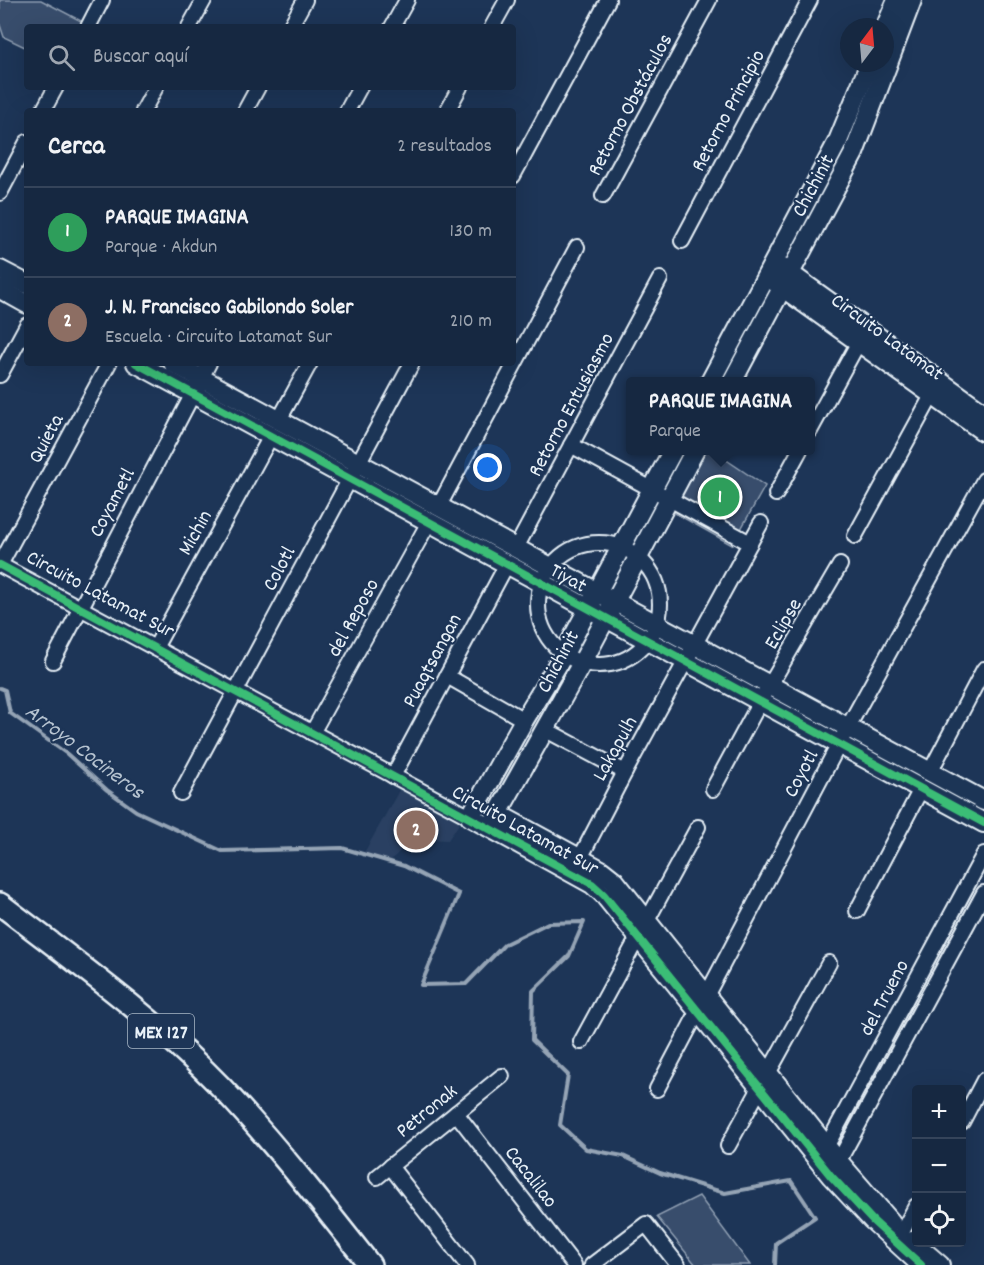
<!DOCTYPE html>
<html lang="es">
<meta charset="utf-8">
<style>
:root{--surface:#162841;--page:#1f3048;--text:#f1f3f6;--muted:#9ea6b1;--line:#35445a;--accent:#db2777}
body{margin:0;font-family:Dekko,sans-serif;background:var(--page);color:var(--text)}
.controls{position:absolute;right:18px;bottom:18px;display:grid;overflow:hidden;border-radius:6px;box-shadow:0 6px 24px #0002}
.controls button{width:54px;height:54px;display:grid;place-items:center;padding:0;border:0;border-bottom:2px solid var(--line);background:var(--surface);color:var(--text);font:30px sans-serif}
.compass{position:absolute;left:840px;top:18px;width:54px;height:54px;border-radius:50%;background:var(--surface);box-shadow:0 6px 24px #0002;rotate:16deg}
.you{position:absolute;left:488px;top:468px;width:21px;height:21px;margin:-15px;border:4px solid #fff;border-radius:50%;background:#1a73e8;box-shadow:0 0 0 9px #1a73e833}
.badge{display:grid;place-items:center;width:39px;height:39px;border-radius:50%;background:var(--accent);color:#fff;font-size:20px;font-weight:700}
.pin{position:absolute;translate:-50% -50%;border:3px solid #fff;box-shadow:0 2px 6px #0006}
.popup{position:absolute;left:626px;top:377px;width:189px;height:78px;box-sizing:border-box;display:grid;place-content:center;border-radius:6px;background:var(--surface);filter:drop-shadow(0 2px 4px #0005);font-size:20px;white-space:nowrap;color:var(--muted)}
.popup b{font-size:22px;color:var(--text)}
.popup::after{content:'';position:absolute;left:50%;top:100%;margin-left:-12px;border:12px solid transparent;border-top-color:var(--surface)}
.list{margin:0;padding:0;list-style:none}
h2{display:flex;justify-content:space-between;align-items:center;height:78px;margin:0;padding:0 24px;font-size:26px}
h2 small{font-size:20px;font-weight:400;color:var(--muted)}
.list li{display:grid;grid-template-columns:39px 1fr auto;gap:18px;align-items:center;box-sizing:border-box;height:90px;padding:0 24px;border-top:2px solid var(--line)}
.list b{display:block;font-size:22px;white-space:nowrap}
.list p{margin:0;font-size:20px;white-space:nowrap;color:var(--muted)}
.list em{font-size:20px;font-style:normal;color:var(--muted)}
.icon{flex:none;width:33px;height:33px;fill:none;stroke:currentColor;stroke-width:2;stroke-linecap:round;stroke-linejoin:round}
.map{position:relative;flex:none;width:984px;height:1265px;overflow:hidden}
.search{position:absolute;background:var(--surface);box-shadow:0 6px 24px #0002;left:24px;top:24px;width:492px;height:66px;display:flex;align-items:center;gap:15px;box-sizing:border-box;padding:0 21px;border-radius:6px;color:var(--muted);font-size:22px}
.panel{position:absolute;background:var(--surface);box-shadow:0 6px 24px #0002;left:24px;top:108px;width:492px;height:258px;border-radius:6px}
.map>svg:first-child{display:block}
.built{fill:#2a4162}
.green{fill:#374d6c;stroke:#909fb2;stroke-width:1.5}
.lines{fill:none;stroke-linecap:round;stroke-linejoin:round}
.stream{stroke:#95a4b5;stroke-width:4}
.street-casing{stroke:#e8f1f8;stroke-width:18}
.secondary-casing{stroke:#e8f1f8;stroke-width:22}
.primary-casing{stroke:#e8f1f8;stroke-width:26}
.street{stroke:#1d3557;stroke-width:14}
.secondary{stroke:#1d3557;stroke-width:18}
.primary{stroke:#1d3557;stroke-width:21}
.cycleway-casing{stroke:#1d3557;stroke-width:11}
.cycleway{stroke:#3abd76;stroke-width:8}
.labels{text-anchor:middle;stroke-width:4.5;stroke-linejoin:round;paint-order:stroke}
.shield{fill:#1d3557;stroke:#abb9c8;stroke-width:1.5}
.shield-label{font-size:20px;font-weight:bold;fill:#e8f1f8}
.street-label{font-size:21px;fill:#e8f1f8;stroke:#1d3557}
.water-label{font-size:22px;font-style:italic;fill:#b7c4d1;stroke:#1d3557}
</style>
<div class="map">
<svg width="984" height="1265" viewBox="0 0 984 1265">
<rect width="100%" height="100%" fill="#1d3557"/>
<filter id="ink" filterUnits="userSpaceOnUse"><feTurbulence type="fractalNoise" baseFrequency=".0167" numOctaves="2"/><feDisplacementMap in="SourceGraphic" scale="12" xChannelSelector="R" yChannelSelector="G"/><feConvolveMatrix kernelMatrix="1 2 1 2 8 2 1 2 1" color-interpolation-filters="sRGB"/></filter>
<g filter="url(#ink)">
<path class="built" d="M401,787L461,821L448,840L424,839L404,847L387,864L364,853Z"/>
<g class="green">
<path d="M0,0H41L83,22L79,27H27V48L4,37L0,25Z"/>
<path d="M664,451H713L765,486L732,545L657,503L614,582L609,579Z"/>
<path d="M591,613L596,616L487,815L483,813Z"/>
<path d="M699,1196L750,1265H696L657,1217Z"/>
</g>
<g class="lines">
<path class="stream" d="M0,688L5,690L10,713L67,754L107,790L136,811L222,851L342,848L404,866L459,894L421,985L466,984L505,944L548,923L584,922L569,956L533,991L532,1040L568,1075L560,1125L586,1149L623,1156L660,1173L725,1193L791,1181L815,1217L776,1243L775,1265"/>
<g class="street-casing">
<g id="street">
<path d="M88,27L102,0"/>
<path d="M189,27L204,0"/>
<path d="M290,27L305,0"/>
<path d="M392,27L407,0"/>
<path d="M492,27L507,0"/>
<path d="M43,111L56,87"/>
<path d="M143,111L156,87"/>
<path d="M245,111L258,87"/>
<path d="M347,111L360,87"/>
<path d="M447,111L460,87"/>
<path d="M513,176L608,0"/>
<path d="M0,193L27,142"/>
<path d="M603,196L709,0"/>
<path d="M682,241L810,0"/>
<path d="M0,375L27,325"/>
<path d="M279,420L310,363"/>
<path d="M810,431L862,336"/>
<path d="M571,445L750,543"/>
<path d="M776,494L800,450"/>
<path d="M439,506L577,247"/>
<path d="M855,536L936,388"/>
<circle cx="599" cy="604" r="61"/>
<path d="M516,548L660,279"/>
<path d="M0,565L470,817"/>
<path d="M0,565L109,363"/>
<path d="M155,648L271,436"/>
<path d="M53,661L209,363"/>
<path d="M447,676L524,720"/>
<path d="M546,730L625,772"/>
<path d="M312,733L429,522"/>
<path d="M930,772L984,669"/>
<path d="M393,776L507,564"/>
<path d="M713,789L760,702L840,565"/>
<path d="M181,793L412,363"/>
<path d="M576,866L625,772L761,523"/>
<path d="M857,911L921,789"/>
<path d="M581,1042L698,827"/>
<path d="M657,1089L848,727L984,480"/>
<path d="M456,1113L574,1265"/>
<path d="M962,1122L984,1080"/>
<path d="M728,1146L829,963"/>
<path d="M823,1153L984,854"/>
<path d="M390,1166L467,1265"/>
<path d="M835,1168L984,893"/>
<path d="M377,1177L502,1076"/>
<path d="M896,1243L916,1206"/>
<path d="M592,1265L646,1224L678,1265"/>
</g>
</g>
<g class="secondary-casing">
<g id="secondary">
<path d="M885,28L897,0"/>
<path d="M781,267L984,413"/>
<path d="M0,270L27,284"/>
<path d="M772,280L984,432"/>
<path d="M0,289L27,304"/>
<path d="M136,363L984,823"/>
<path d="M173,363L984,801"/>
<path d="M710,382L838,141L870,63"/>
<path d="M732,382L854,153L912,0"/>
<path d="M673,450L564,654L524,720L470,817L592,884L604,895L831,1176L872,1220L921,1265"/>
<path d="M498,814L601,870L615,881L839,1162L891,1222"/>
<path d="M492,824L582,663L695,450"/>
<path d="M912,1241L940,1265"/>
</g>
</g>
<g class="primary-casing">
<path id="primary" d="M0,904C76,962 154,1018 221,1087C274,1143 322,1204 370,1265"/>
</g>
<use href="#street" class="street"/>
<use href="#secondary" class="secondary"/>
<use href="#primary" class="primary"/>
<g class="cycleway-casing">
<g id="cycleway">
<path d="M136,363L984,823"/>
<path d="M0,565L592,884L604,895L831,1176L872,1220L921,1265"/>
</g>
</g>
<use href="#cycleway" class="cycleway"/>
</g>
</g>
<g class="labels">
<rect class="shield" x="128" y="1014" width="66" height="34" rx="4.5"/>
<g class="shield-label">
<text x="161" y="1038">MEX 127</text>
</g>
<g class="street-label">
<text transform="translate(629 104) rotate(-62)" y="7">Retorno Obstáculos</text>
<text transform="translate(727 110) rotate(-62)" y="7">Retorno Principio</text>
<text transform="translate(812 185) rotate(-62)" y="7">Chichinit</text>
<text transform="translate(888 336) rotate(36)" y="7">Circuito Latamat</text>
<text transform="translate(570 404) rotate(-62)" y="7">Retorno Entusiasmo</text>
<text transform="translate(45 438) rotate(-62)" y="7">Quieta</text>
<text transform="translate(111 502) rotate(-62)" y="7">Coyametl</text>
<text transform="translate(194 532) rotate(-61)" y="7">Michin</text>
<text transform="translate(278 568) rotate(-62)" y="7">Colotl</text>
<text transform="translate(569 577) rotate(29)" y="7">Tiyat</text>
<text transform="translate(101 593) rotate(28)" y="7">Circuito Latamat Sur</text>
<text transform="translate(352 617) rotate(-61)" y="7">del Reposo</text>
<text transform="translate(782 623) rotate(-60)" y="7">Eclipse</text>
<text transform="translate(431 660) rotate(-62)" y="7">Puaqtsangan</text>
<text transform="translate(557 661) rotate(-62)" y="7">Chichinit</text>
<text transform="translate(614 748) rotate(-61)" y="7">Lakapulh</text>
<text transform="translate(800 773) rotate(-62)" y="7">Coyotl</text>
<text transform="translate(526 829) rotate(29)" y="7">Circuito Latamat Sur</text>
<text transform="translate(883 997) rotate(-62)" y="7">del Trueno</text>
<text transform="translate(426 1110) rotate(-39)" y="7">Petronak</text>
<text transform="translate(532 1176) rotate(52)" y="7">Cacalilao</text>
</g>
<g class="water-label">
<text transform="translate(86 750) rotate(37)" y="8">Arroyo Cocineros</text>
</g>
</g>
</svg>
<div class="controls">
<button>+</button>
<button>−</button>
<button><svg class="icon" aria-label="locate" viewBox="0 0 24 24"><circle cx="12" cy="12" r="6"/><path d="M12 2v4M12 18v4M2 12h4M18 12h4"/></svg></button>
</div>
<svg class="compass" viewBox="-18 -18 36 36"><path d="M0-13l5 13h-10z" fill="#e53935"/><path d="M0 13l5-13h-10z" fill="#9ea6b1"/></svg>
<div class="you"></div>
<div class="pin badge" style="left:720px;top:497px;background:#2e9e5b">1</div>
<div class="popup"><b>PARQUE IMAGINA</b>Parque</div>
<div class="pin badge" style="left:416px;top:830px;background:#8d6e63">2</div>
<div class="search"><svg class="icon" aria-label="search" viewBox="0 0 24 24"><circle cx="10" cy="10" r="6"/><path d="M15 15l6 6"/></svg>Buscar aquí</div>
<section class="panel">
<h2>Cerca<small>2 resultados</small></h2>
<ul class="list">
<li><span class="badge" style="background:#2e9e5b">1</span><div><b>PARQUE IMAGINA</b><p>Parque · Akdun</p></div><em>130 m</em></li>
<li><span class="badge" style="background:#8d6e63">2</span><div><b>J. N. Francisco Gabilondo Soler</b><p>Escuela · Circuito Latamat Sur</p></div><em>210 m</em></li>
</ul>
</section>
</div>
